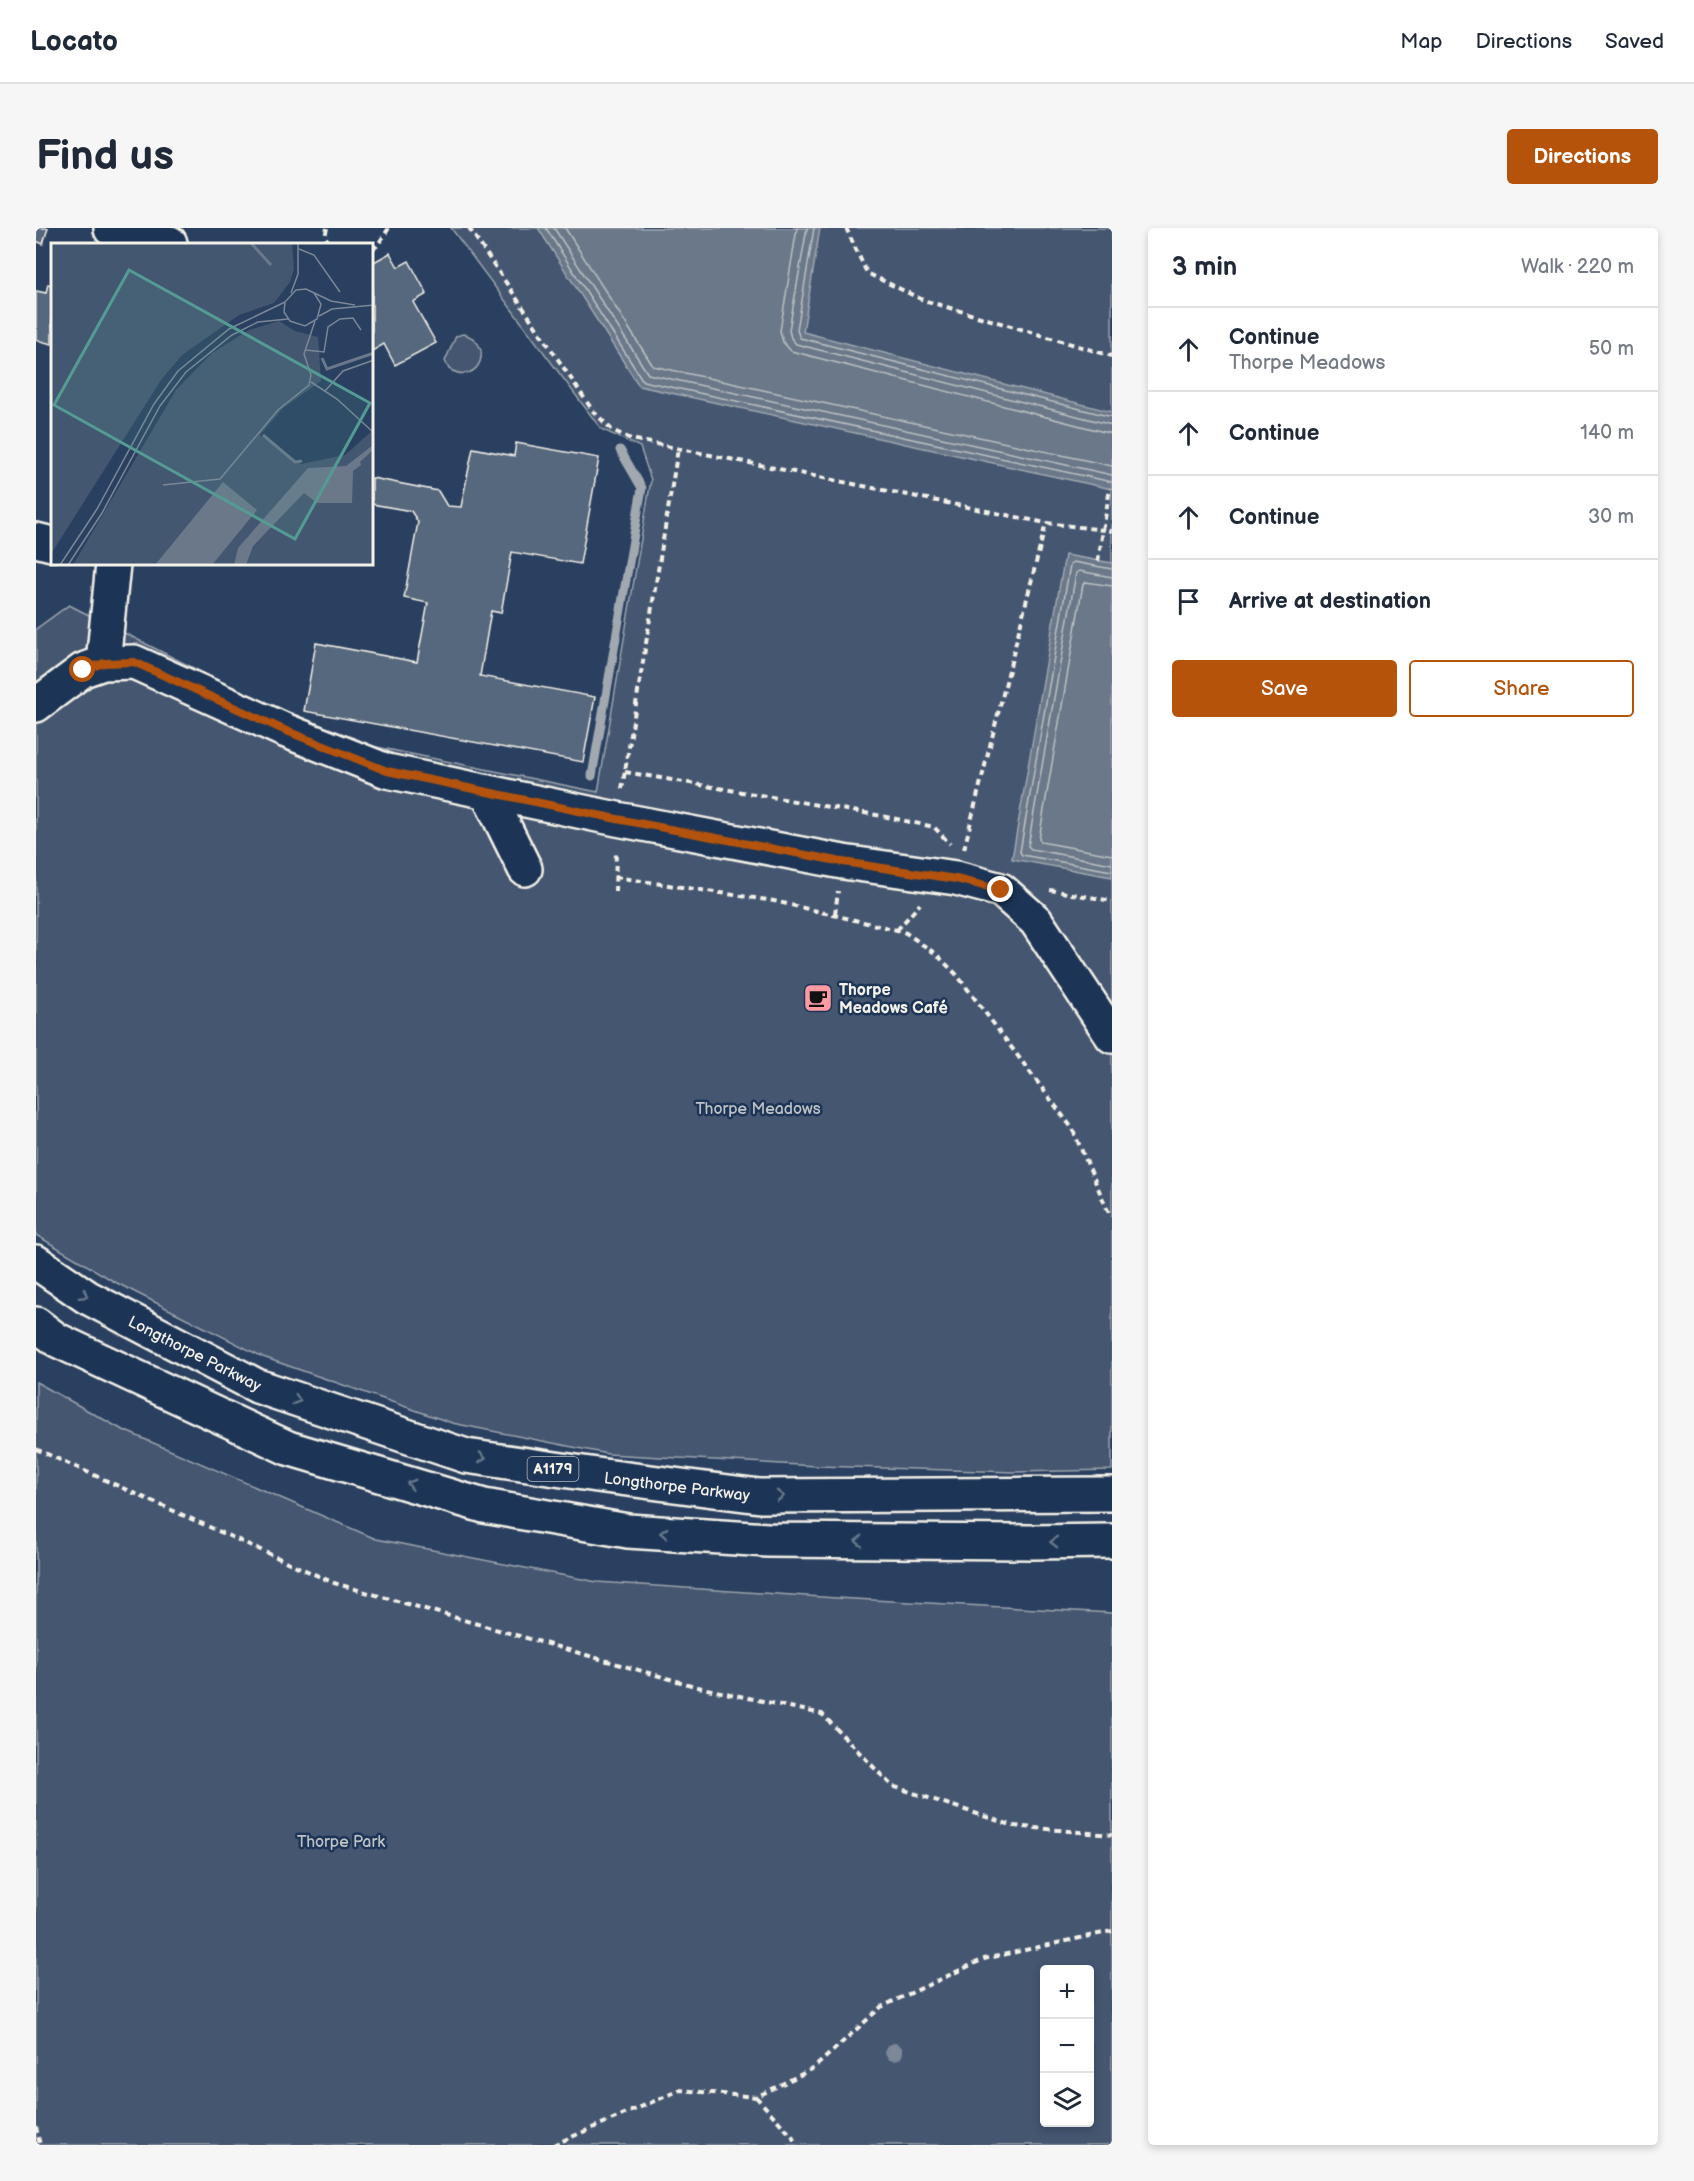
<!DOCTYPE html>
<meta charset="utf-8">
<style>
:root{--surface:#fff;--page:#f6f6f7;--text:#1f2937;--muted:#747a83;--line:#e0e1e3;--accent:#b45309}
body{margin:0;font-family:"Balsamiq Sans",sans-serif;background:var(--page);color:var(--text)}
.controls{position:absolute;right:18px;bottom:18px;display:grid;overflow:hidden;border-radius:6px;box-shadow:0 3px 9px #0003}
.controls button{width:54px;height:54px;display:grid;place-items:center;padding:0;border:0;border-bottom:2px solid var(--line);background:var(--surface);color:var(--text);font:30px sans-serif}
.stop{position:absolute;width:18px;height:18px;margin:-14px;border:4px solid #b45309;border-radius:50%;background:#fff}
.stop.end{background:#b45309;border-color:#fff;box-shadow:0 2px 6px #0008}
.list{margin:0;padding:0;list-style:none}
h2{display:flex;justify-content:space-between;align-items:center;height:78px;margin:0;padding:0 24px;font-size:26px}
h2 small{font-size:20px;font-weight:400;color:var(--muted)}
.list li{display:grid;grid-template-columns:39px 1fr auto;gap:18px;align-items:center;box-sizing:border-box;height:84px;padding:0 24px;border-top:2px solid var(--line)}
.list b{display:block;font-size:22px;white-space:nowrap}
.list p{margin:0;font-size:20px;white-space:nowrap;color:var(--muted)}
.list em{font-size:20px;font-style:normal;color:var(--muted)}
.actions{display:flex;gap:12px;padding:18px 24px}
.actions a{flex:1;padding:14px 0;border:2px solid var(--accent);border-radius:6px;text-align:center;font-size:21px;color:var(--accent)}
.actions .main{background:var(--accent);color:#fff}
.icon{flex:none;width:33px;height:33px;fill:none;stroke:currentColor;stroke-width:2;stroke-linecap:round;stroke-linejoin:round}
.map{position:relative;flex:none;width:1076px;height:1917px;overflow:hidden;border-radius:6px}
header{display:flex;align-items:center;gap:36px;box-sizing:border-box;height:84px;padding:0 30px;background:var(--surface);border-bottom:2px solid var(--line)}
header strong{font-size:28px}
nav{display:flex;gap:33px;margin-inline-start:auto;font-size:21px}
.intro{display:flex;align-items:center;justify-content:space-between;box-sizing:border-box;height:144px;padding:0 36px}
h1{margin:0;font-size:42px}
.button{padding:15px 27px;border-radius:6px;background:var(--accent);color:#fff;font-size:21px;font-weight:700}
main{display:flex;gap:36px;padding:0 36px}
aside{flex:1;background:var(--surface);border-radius:6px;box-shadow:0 3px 9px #0003}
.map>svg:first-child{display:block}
.green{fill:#445771;stroke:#9ca4ac;stroke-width:1.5;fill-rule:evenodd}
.water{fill:#6a788a;stroke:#a1a8b0;stroke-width:1.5}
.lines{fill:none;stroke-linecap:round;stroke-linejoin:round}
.shore{stroke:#bdc1c2;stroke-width:1.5}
.stream{stroke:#a1a8b0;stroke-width:9}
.building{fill:#56677d;stroke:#f4f1e8;stroke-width:1.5}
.minor-casing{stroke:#f4f1e8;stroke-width:38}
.major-casing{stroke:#f4f1e8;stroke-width:38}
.path{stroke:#f4f1e8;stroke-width:4;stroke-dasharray:6 4.5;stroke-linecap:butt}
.minor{stroke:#1d3557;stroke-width:33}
.major{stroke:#1d3557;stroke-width:33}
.tree{fill:#7c8897}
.oneway{stroke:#68778a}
.route{stroke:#b45309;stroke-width:8}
.labels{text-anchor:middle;stroke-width:5;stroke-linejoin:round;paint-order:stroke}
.shield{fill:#1d3557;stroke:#b4b9bc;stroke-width:1.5}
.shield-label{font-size:15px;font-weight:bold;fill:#f4f1e8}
.poi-label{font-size:16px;font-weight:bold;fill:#f4f1e8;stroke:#1d3557;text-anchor:start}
.park-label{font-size:16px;fill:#bfc3c4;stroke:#1d3557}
.street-label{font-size:16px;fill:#f4f1e8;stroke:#1d3557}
.inset-river{fill:none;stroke:#6a788a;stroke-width:3}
.inset-road{fill:none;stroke:#7b8796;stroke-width:1.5}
.view{fill:#549b93;fill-opacity:0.15;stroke:#549b93;stroke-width:3}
.inset-edge{fill:none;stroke:#f4f1e8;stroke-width:3}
</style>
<header>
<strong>Locato</strong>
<nav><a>Map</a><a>Directions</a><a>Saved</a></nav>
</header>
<div class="intro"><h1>Find us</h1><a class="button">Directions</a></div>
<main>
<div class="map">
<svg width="1076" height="1917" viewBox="0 0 1076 1917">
<rect width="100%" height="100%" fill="#2a4060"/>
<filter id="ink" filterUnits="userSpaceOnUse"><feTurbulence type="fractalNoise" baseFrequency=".0167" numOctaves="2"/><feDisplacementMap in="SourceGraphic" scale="12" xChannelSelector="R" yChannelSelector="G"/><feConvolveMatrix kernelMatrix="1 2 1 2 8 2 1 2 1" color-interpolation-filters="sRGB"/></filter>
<g filter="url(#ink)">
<g class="green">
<path d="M415,0H1076V1242L978,1244L781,1238L572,1226L416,1195L227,1129L79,1054L0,1007V401L33,377L195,459L326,516L562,564L615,252L604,219L565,201Z"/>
<path d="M427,106C460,114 444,160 413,141L409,133L420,108Z"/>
<path d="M0,1154L85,1201L340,1311L561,1354L800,1370L1076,1385V1917H0ZM1008,1742H1054V1894H1008Z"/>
</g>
<g class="water">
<path d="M502,0H784L767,104L1076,184V261L603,158Z"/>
<path d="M1029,327L1076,335V649L976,631Z"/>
</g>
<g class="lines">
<g class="shore">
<path d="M510,0L607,153L1076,254"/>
<path d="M518,0L612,146L1076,247"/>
<path d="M529,0L617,138L1076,238"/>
<path d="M761,0L744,103L747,114L755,123L1076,206"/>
<path d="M771,0L753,102L755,110L760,116L1076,197"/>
<path d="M778,0L761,102L764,110L1076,189"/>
<path d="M1076,341L1037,334L1034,337L984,624L986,627L1076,643"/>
<path d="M1076,349L1043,343L1040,345L992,618L995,621L1076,636"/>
<path d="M1076,358L1050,354L1047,356L1003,611L1005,614L1076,627"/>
</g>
<path class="stream" d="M556,548L606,260L584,222"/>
</g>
<g class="building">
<path d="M0,0H12L7,16L0,13Z"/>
<path d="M354,25L362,39L373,33L391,66L377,74L400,115L359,137L348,116L336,123V35Z"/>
<path d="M12,56L16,57V116L0,112V63L10,65Z"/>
<path d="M480,215L563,230L544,336L476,324L465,385L455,383L444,448L559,469L547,534L268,483L280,415L381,434L392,375L368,370L382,294L375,283L336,276V250L402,263L411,278L425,279L437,220L478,228Z"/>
</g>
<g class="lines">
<g class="minor-casing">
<g id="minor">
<path d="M75,1L134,15"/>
<path d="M0,312L16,316"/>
<path d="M67,435L77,336"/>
<path d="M0,477L47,442L67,435L98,434L248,502L351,543L581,591L807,634L920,650L965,662L1000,693L1076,808"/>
<path d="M451,564L489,641"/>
</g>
</g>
<g class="major-casing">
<g id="major">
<path d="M0,1034L51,1069L221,1158L430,1228L568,1248L724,1268L1076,1266"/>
<path d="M0,1096L21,1112L252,1220L448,1278L592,1303L732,1312L995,1314L1076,1313"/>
</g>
</g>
<g class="path">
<path d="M291,0L289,9L295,16"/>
<path d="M433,0L557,183L576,202L595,211L1010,295L1076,303"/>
<path d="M810,0L831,45L887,72L1076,128"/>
<path d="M336,21L341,18L353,0"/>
<path d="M1062,333L1074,260"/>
<path d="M589,544L846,588L898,599L914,616"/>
<path d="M586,561L642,221"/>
<path d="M928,621L1010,295"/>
<path d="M579,649L738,673L861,702L870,705L900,726L921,747L1036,900L1072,983L1076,988"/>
<path d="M1014,662L1076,673"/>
<path d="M579,664L580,622"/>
<path d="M799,686L802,663"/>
<path d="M861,702L884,676"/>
<path d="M0,1221L298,1355L662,1459L786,1486L856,1558L978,1598L1076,1607"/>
<path d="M720,1869L756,1908L760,1917"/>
<path d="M0,1899L4,1917"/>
<path d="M517,1917L644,1862L720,1869L778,1840L845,1779L948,1731L1076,1703"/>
</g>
<use href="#minor" class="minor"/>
<use href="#major" class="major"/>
</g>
<circle class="tree" cx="858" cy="1824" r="9"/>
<defs><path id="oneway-chevron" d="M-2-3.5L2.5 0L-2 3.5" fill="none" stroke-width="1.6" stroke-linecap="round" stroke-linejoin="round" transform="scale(1.5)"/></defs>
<g class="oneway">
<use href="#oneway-chevron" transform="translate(48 1067) rotate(32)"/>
<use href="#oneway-chevron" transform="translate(261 1172) rotate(18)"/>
<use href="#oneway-chevron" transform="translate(446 1230) rotate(9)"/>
<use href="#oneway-chevron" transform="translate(375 1256) rotate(-164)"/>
<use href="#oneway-chevron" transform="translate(744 1268)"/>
<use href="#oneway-chevron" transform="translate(628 1305) rotate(-177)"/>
<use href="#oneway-chevron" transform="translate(823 1313) rotate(-179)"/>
<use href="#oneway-chevron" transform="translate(1018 1314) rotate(179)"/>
</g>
</g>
<g class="lines" filter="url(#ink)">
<path class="route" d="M47,442L68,435L98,434L248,502L351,543L581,591L807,634L920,651L965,662"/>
</g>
<defs>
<g id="cafe-square" transform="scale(1.5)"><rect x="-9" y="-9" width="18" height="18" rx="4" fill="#ff9aa2" stroke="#1d3557"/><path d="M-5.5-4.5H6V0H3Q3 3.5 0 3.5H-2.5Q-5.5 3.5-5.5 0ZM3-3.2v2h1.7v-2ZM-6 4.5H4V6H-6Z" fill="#111"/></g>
</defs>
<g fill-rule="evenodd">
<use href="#cafe-square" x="782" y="770"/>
</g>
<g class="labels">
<rect class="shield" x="491.5" y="1229" width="51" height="24" rx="4.5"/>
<g class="shield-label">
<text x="517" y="1246">A1179</text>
</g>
<g class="poi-label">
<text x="803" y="767">Thorpe<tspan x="803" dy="18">Meadows Café</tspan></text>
</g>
<g class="park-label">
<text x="722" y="886">Thorpe Meadows</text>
<text x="305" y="1619">Thorpe Park</text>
</g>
<g class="street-label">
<text transform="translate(159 1125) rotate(27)" y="6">Longthorpe Parkway</text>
<text transform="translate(641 1258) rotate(7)" y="6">Longthorpe Parkway</text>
</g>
</g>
<g transform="translate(15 15)">
<rect width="322" height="322" fill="#2a4060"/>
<path d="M0,0H241L243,26L239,39L223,60L188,72L131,112L110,137L0,311ZM228,78L244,88L267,94L270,138L232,165L209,192L250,221L294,212L322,187V322H22L125,147L161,110L198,87Z" fill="#445771"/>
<path d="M322,202V207L309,219L310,222L302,228L301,260H266L253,250L202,303L195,322H183L187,305L257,225L295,223ZM172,239L206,267L161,322H104Z" fill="#6a788a"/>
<path class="inset-river" d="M200,0L220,22M271,115L276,126L323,110M212,192L244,219L251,218"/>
<path class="inset-road" d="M248,6L263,12L289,49M240,50L247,31V0M263,50L270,61L266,76L254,83L239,78L233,69L234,59L245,47L255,46L259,48L280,58L304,62M268,73L281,66L323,62M254,107L273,109L277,84L289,76L302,75L310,87M260,139L286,156L323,190M274,148L292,128L323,117M112,242L169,236L227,167L258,142L260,132L253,111L264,78M9,322L46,266L103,161L127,128L178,86L234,59M17,322L51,270L109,163L135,129L181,92L207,79L237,76"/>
<path class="view" d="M78,27L319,160L244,296L3,162Z"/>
<rect width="322" height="322" class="inset-edge"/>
</g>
</svg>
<div class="controls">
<button>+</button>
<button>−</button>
<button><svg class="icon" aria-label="layers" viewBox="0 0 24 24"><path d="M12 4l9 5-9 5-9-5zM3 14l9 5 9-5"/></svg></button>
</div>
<div class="stop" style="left:47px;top:442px"></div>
<div class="stop end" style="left:965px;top:662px"></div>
</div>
<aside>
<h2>3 min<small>Walk · 220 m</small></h2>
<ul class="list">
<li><svg class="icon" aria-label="ahead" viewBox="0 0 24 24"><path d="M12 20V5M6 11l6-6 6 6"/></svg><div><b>Continue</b><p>Thorpe Meadows</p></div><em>50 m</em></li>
<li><svg class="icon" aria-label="ahead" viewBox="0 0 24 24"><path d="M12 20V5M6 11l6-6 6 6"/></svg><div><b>Continue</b></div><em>140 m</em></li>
<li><svg class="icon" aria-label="ahead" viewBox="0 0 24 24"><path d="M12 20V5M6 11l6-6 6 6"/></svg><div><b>Continue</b></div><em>30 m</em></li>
<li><svg class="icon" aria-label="arrive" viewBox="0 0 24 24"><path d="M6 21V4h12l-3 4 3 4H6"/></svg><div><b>Arrive at destination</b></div></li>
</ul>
<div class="actions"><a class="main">Save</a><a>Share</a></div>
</aside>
</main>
